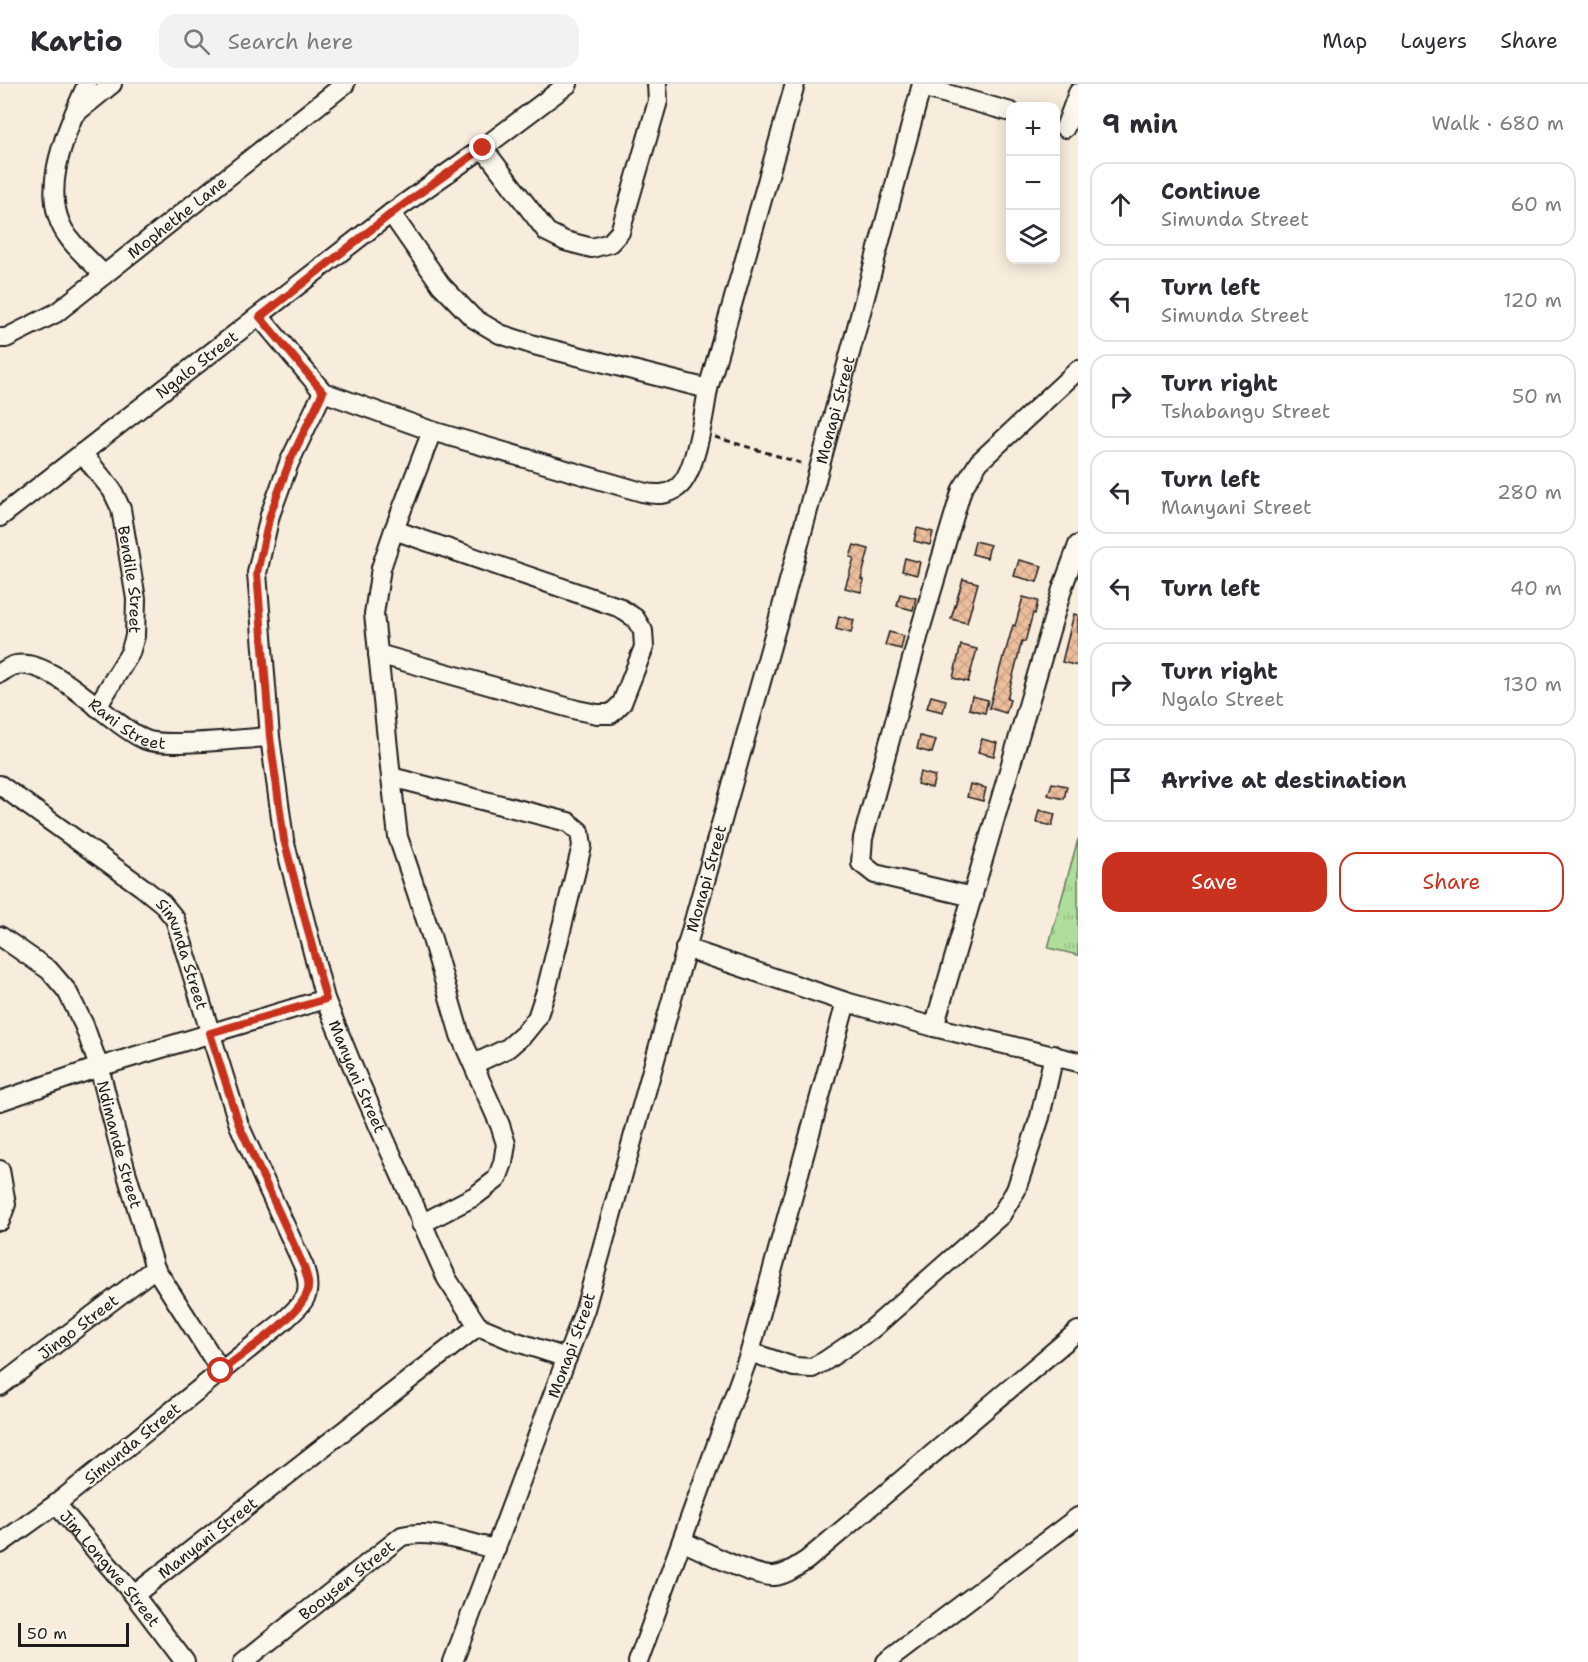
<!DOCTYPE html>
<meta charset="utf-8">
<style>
:root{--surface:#fff;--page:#f2f2f3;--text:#2b2b33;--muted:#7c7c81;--line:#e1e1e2;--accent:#c8321e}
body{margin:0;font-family:"Shantell Sans",sans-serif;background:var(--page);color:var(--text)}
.controls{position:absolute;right:18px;top:18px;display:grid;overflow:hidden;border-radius:12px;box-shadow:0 3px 15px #0003}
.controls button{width:54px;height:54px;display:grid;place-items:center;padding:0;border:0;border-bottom:2px solid var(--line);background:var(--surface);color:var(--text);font:30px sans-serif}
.scale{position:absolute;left:18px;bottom:15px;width:111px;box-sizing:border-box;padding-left:6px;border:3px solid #1c1c1c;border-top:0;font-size:16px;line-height:21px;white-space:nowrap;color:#1c1c1c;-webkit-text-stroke:4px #fbf7ec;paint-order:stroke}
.stop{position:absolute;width:18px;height:18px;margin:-14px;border:4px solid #c8321e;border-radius:50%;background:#fff}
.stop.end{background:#c8321e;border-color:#fff;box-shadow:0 2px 6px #0008}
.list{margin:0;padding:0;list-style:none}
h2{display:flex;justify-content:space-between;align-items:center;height:78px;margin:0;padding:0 24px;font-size:26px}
h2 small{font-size:20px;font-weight:400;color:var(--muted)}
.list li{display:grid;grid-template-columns:39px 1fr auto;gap:18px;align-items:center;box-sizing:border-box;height:84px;margin:0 12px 12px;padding:0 12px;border:2px solid var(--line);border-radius:18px}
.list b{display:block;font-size:22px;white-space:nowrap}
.list p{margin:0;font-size:20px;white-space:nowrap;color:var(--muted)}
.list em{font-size:20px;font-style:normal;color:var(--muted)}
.actions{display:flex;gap:12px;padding:18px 24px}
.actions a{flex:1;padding:14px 0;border:2px solid var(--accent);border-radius:18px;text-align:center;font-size:21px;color:var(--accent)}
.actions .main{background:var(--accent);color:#fff}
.icon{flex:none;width:33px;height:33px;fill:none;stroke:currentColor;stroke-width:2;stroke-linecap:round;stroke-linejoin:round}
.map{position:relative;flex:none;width:1078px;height:1578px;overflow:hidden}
header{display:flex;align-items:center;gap:36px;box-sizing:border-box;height:84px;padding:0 30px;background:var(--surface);border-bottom:2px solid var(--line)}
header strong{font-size:28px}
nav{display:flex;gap:33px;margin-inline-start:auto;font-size:21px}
.search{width:420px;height:54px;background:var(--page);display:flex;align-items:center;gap:15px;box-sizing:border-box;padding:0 21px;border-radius:18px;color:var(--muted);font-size:22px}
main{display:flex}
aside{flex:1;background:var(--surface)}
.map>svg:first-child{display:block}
.park{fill:url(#park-tufts);stroke:#657c5c;stroke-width:1.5}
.building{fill:url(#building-cross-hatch);stroke:#1c1c1c;stroke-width:1.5}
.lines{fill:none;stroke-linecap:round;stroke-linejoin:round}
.minor-casing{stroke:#1c1c1c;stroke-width:22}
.path{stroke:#1c1c1c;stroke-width:3;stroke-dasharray:6 4.5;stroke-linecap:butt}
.minor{stroke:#fbf7ec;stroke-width:18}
.route{stroke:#c8321e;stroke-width:8}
.labels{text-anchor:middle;stroke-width:5;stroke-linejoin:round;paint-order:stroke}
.street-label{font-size:16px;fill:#1c1c1c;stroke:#fbf7ec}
</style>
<header>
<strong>Kartio</strong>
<div class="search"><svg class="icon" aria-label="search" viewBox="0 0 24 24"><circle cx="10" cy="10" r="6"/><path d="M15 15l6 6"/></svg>Search here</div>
<nav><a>Map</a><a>Layers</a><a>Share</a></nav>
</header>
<main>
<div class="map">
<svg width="1078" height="1578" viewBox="0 0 1078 1578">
<defs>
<pattern id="park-tufts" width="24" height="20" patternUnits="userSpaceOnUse" patternTransform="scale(1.5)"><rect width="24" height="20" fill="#aedd9c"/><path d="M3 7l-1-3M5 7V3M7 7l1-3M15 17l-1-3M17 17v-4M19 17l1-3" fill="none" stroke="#95bd86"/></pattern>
<pattern id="building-cross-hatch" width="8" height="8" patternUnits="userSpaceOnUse" patternTransform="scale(1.5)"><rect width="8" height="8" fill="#edbe9d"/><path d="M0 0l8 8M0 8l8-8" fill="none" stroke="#cba387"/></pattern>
</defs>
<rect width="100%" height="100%" fill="#f8ecdc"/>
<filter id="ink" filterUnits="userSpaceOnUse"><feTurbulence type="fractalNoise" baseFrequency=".0167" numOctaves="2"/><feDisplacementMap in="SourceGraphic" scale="12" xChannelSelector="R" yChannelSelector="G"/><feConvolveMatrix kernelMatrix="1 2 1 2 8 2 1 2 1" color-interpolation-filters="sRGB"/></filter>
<g filter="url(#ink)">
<path class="park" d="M1078,755V871L1048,864Z"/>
<g class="building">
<path d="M917,444L933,448L930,461L914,457Z"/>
<path d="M975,457L990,461L987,474L972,470Z"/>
<path d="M854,461L869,465L861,495L864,496L861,508L845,504L854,474L850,473Z"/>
<path d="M905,474L920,478L917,491L902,487Z"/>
<path d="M1019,476L1042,482L1037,498L1014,492Z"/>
<path d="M963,495L978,499L967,539L951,535Z"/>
<path d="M900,510L916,514L913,526L897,522Z"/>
<path d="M1023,513L1038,517L1035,530L1033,529L1025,558L1022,557L1007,615L1010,616L1006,629L989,624L1003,573H1004L1013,541L1015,542Z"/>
<path d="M1074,530L1078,531V582L1062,578Z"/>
<path d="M839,532L854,536L851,549L836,545Z"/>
<path d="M889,548L904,552L901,565L885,561Z"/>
<path d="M961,561L977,565L968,598L953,594Z"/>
<path d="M931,612L946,616L943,628L927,624Z"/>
<path d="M972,612L988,616L985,629L969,625Z"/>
<path d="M920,652L936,656L932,669L917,665Z"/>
<path d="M982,655L997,659L994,672L978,668Z"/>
<path d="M920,688L935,692L932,704L917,700Z"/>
<path d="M1052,699L1067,702L1064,715L1048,711Z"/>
<path d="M970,700L986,704L983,717L967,713Z"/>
<path d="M1039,726L1055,730L1052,742L1036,738Z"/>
</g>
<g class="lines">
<g class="minor-casing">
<g id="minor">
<path d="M87,0C68,44 35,110 69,154C79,168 93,179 104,191"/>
<path d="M922,3L1011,28"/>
<path d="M76,29L112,0"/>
<path d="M1065,44L1078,9"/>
<path d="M483,64L547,148L565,157L592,164L610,159L620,148L658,17L657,0"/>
<path d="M391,129L441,201L473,234L500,250L534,261L708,305"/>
<path d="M260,233L323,308L432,347L642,408C655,411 667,412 678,403C696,389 704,329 708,305L795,0"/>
<path id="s1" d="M0,254H6L56,229L345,0"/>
<path id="s2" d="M323,308L289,379L270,431L257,489L270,653L284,756L325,915L357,993L447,1195L478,1242L514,1257L567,1274"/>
<path id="s3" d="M82,369L112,406L121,425L136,515L135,552L130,569L97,623"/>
<path id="s4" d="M0,433L391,129L483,64L568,0"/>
<path d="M378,570L577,626L597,630H611L622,619L644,563L643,547L635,534L618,523L394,446"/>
<path id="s5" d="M0,589C5,586 10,582 16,581C54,574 111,642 146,656C167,664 244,654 270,653"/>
<path d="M391,693L568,738L580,748L582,762L546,907L537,934L524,950L508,964L474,980"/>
<path id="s6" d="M0,701L142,803L162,819L175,835L239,1041L304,1183C313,1212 305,1217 285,1236L56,1420L0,1460"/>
<path d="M973,813L875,790L861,779L863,754L920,546L962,405L979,378L1078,286"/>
<path id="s7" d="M0,852L49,886L67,907L84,941L99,983L125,1084L155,1184L221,1287"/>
<path d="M685,864L846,918L934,943L1078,978"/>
<path d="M934,943L1063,502L1078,461"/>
<path d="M0,1017L99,983L325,915"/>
<path d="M0,1086L6,1120L0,1137"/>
<path d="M421,1140L475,1112L497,1095L503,1079L506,1060L500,1041L460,951L430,848L398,753L391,693L374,530L381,484L394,446L432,347"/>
<path d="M750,1268L794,1283L812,1284L825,1277L872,1245L1001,1131L1016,1106L1040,1033L1054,971"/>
<path id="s8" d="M0,1302L155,1184"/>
<path id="s9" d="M56,1420L134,1511L185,1578"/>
<path d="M682,1457C704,1467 752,1493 774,1492C786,1491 796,1483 807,1476L1078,1247"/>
<path id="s10" d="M134,1511L478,1242"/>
<path id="s11" d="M243,1578L402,1452C433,1445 466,1459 496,1465"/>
<path id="s12" d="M453,1578L585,1225L785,512L922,0"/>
<path d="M638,1578L750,1268L846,918"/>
<path d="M886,1578L1078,1433"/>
</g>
</g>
<path class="path" d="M715,353L804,380"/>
<use href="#minor" class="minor"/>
</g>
</g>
<g class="lines" filter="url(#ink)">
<path class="route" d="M221,1287C243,1269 296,1235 306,1211C311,1201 307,1193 304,1183L239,1041L210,949L326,915L284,756L270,653L257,489L270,431L289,379L323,308L260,233L392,129L483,64"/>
</g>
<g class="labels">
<g class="street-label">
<text dy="6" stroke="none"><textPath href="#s1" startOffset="216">Mophethe Lane</textPath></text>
<text dy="6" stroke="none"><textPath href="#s4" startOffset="249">Ngalo Street</textPath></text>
<text dy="6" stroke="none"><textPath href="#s12" startOffset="1310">Monapi Street</textPath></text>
<text dy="6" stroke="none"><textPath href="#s3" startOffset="140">Bendile Street</textPath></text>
<text dy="6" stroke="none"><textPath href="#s5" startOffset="147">Rani Street</textPath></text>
<text dy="6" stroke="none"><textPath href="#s12" startOffset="824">Monapi Street</textPath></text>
<text dy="6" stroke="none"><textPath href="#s6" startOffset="256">Simunda Street</textPath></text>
<text dy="6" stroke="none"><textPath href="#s2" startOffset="710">Manyani Street</textPath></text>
<text dy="6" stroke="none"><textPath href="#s7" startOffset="250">Ndimande Street</textPath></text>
<text dy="6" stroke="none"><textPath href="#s8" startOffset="98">Jingo Street</textPath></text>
<text dy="6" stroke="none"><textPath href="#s12" startOffset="338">Monapi Street</textPath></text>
<text transform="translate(132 1359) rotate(-39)" y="6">Simunda Street</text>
<text dy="6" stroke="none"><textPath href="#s10" startOffset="93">Manyani Street</textPath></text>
<text dy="6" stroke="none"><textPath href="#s9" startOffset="84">Jim Longwe Street</textPath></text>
<text dy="6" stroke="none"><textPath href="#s11" startOffset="132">Booysen Street</textPath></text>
</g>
</g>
</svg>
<div class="controls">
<button>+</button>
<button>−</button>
<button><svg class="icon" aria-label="layers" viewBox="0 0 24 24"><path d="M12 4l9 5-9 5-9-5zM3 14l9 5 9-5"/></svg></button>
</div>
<div class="scale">50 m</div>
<div class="stop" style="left:221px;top:1287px"></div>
<div class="stop end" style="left:483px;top:64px"></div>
</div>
<aside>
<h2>9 min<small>Walk · 680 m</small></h2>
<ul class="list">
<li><svg class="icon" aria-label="ahead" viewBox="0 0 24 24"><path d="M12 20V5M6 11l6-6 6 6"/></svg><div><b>Continue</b><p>Simunda Street</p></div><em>60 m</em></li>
<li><svg class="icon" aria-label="left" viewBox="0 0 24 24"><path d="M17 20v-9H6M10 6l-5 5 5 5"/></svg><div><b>Turn left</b><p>Simunda Street</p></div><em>120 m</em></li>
<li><svg class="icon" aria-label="right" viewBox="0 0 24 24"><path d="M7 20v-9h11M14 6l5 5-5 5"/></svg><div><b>Turn right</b><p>Tshabangu Street</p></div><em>50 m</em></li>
<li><svg class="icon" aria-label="left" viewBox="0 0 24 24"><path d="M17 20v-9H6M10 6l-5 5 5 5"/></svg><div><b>Turn left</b><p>Manyani Street</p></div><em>280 m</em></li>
<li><svg class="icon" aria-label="left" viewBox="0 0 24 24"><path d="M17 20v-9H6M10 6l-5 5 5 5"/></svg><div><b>Turn left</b></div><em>40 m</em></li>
<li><svg class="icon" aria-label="right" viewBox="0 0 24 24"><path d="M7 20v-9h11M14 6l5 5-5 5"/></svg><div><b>Turn right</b><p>Ngalo Street</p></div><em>130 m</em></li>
<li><svg class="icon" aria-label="arrive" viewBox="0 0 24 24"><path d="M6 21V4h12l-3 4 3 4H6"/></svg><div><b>Arrive at destination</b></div></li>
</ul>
<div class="actions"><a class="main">Save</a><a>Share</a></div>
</aside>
</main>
